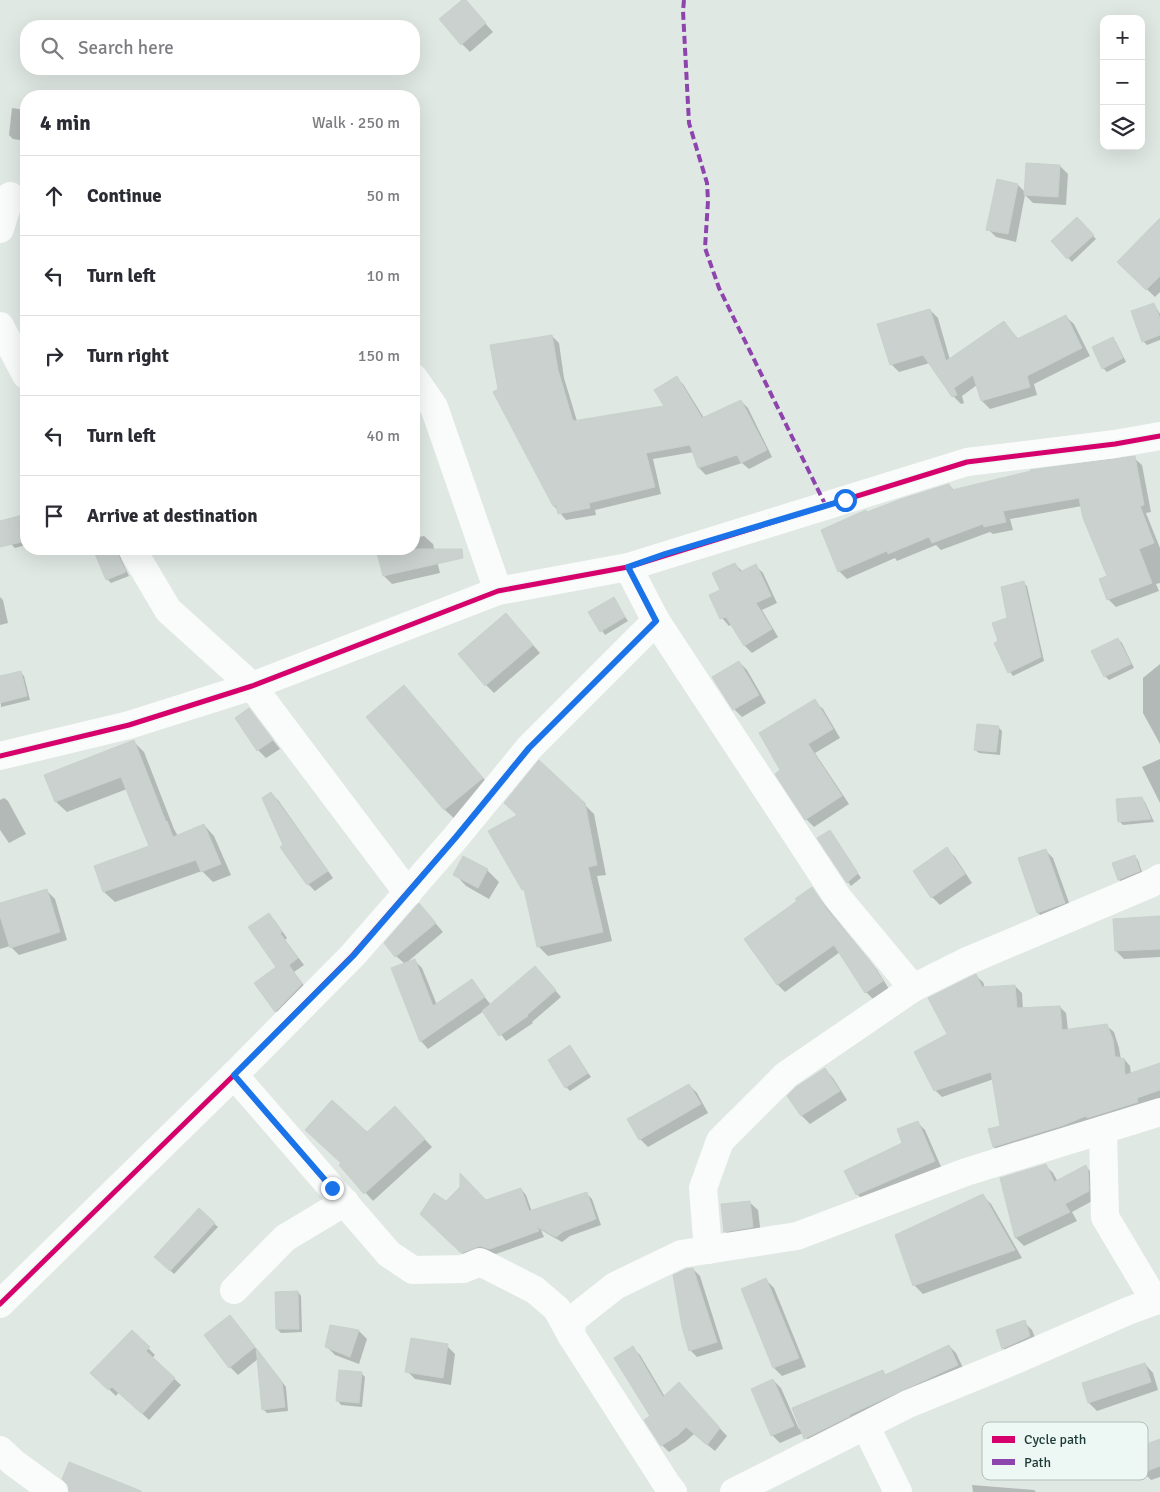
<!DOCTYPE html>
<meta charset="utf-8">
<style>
:root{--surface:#fff;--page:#f7f7f7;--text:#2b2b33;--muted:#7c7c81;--line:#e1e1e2}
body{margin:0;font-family:Signika,sans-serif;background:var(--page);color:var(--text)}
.controls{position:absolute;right:15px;top:15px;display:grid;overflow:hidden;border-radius:10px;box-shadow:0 5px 20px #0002}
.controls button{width:45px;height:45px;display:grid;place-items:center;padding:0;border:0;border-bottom:1px solid var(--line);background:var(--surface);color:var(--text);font:25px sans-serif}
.stop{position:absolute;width:15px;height:15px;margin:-11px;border:4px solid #1a73e8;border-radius:50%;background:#fff}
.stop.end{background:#1a73e8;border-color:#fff;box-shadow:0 1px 5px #0008}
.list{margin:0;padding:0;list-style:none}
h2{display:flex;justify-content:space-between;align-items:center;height:65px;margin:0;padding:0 20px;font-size:21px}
h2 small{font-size:16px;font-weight:400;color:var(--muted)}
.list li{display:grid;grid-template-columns:32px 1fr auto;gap:15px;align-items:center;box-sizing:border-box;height:80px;padding:0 20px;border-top:1px solid var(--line)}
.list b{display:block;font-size:19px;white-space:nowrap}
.list em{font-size:16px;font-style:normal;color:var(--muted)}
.icon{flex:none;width:28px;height:28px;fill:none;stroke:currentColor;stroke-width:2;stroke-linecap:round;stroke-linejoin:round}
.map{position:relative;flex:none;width:1160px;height:1492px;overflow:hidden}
.search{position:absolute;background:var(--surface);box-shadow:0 5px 20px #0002;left:20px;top:20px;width:400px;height:55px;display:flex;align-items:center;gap:12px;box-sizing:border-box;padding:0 18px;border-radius:20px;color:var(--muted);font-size:19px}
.panel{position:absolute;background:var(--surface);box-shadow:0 5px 20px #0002;left:20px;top:90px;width:400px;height:465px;border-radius:20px}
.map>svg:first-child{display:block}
.shadow{fill:#0003}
.building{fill:#cad1cf;stroke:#c9d1cd}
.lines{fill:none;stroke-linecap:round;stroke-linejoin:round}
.minor{stroke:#fafcfb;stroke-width:28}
.quiet{stroke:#8e44ad;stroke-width:4;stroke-dasharray:8 4;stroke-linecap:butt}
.cycleway-casing{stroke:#edf7f3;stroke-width:8}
.cycleway{stroke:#d6006c;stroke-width:5}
.route{stroke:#1a73e8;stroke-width:6}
.key{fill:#edf7f3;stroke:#afbfba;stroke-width:1}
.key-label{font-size:14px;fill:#1d3b35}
</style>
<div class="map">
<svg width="1160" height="1492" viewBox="0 0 1160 1492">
<rect width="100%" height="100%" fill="#e0e8e4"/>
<g class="shadow">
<path d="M464,0L493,32L470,52L462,44Z"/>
<path d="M59,92H64L68,96H59Z"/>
<path d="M12,108L26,110V141L13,139L9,135Z"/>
<path d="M1060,166L1068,174L1066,205L1033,203L1025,195L1016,242L996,237L988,229L1018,185L1025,192Z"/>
<path d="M1077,218L1096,239L1072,262L1052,241Z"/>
<path d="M1160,220V292L1155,297L1119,262Z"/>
<path d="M1154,304L1160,314V340L1147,345L1143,341Z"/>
<path d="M930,310L938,318L950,360L1004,322L1019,340L1065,316L1074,324L1090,356L1034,384L1037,395L990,409L982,401L977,385L962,396L964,403L961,404L953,396L930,363L899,372L891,364Z"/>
<path d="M552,336L559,343L564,378L577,421L666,407L676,378L683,384L704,418L741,401L748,408L772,457L749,469L742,463L706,475L699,468L694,452L653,459L661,494L595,510L596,515L566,520L554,506Z"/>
<path d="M1112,338L1116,342L1126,362L1107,372L1103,368Z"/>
<path d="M1134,458L1142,465L1151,512L1146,513L1160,548V583L1156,584L1159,591L1116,607L1108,599L1109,577L1082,506L1010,519L1013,530L993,534L990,532L941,550L936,545L897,561L895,558L847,579L839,571L868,513L949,485L954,490Z"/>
<path d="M414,488L418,501L414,503Z"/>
<path d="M26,515V545L15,548L11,544L5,521Z"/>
<path d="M424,536L433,544L440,573L392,584L384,576L378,549H414V538Z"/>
<path d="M95,549H118L122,561L129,576L111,583L107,579Z"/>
<path d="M735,564L742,571L756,566L763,573L777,603L762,610L778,637L752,653L745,646L732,624L729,626L722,618L721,591Z"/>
<path d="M1023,583L1027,586L1044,661L1013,676L1010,672L1000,642Z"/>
<path d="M0,597L3,600L8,623L0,625Z"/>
<path d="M613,599L628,621L605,635L590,613Z"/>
<path d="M514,623L540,653L494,693L486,685Z"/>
<path d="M1118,639L1122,643L1134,668L1109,680L1105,676Z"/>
<path d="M739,662L747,670L766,703L742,717L734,709Z"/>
<path d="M1160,664V744L1143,713V678Z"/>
<path d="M20,672L24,676L30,700L1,707L0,677Z"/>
<path d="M404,686L490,786L458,822L445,810L368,717Z"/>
<path d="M814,701L823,709L840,738L815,753L849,804L814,827L806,819L782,770Z"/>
<path d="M249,710L280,749L266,758L258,750L237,718Z"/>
<path d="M998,727L1002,731L1000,755L979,753L975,750Z"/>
<path d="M134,742L144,752L174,829L178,836L204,825L214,836L231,875L213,882L202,871L115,902L104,892L96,867L150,847L127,789L67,812L56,802L46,776Z"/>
<path d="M1160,759V803L1142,767Z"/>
<path d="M271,794L278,800L333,878L315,891L308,884L282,847L285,845Z"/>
<path d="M4,798L8,801L26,834L9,843L0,830V800Z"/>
<path d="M1141,798L1145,802L1154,822L1123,825L1119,821Z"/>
<path d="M584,804L594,814L606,875L597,876L612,941L548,956L538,946L526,892L523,889L519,815Z"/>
<path d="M830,831L861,878L851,886L848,882Z"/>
<path d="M947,849L955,857L972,883L940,905L932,897Z"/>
<path d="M1045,850L1053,858L1072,911L1047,921L1038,913L1020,859Z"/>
<path d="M1134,856L1138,860L1143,875L1123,883L1119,880L1114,863Z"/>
<path d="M464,857L487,870L499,882L489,899L466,886L455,874Z"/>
<path d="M812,889L877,970L889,989L873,999L866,992L840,952L785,992L778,985L746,939L799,902Z"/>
<path d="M47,891L55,899L67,940L19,955L10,946L0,949V904Z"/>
<path d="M420,905L443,932L405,964L414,960L422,968L437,1005L472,981L491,1005L541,974L561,997L532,1022L533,1023L506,1041L484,1011L428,1049L421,1041L405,964L396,956Z"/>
<path d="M269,915L275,921L287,938L285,940L304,965L294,972L308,991L281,1017L276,1011L278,967Z"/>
<path d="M1160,917V957L1124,959L1116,951Z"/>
<path d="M976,976L983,982L985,988L1015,986L1022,993L1023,1010L1060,1007L1066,1013L1068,1030L1107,1026L1114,1032L1119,1048L1121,1060L1124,1059L1130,1066L1131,1074L1160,1064V1099L1000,1153L994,1147L990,1130L1001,1127L994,1079L942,1097L935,1090L949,1035Z"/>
<path d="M570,1047L591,1077L570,1091L566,1087Z"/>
<path d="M825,1069L833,1078L847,1100L810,1124L802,1116L789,1096Z"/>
<path d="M689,1085L697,1093L708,1113L648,1147L640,1139Z"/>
<path d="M402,1115L432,1147L373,1201L341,1165Z"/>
<path d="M917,1122L925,1130L942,1169L865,1202L857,1194L904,1143Z"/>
<path d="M1045,1165L1053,1173L1058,1182L1086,1167L1094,1175L1096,1199L1072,1212L1077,1221L1024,1246L1016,1238L1002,1179Z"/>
<path d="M521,1189L526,1195L532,1212L587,1194L592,1199L601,1225L570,1236L562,1242L541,1230L544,1237L496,1254L487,1252L467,1258L421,1214L446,1202L486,1201Z"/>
<path d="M983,1196L991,1204L1022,1258L923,1294L915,1286L897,1236Z"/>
<path d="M749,1202L758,1210L761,1235L733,1239L725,1231Z"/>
<path d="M199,1210L218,1227L174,1274L156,1257Z"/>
<path d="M693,1269L700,1276L723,1349L697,1357L690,1350Z"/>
<path d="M766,1280L774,1288L806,1367L782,1376L774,1368L743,1289Z"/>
<path d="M298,1292L301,1296L302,1332L281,1333L277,1329Z"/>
<path d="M230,1317L238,1325L286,1387L288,1411L267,1413L263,1409L258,1359L238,1375L230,1367Z"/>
<path d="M1024,1322L1032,1330L1038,1345L1011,1356L1003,1348Z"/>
<path d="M331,1327L359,1331L367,1339L359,1364L335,1355L327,1347Z"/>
<path d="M132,1332L155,1355L152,1358L181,1385L149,1420L119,1392L116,1396L92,1373Z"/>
<path d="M447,1346L455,1354L451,1385L415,1379L407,1371Z"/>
<path d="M949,1346L956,1353L965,1372L813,1445L806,1438L803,1433L780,1443L772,1435L773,1380L781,1388L799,1429L883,1372L886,1375Z"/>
<path d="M633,1348L640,1355L665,1397L686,1392L727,1436L715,1451L694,1434L685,1442L669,1452L662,1445L652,1416Z"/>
<path d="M1145,1364L1153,1373L1158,1390L1097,1411L1089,1403Z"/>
<path d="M361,1373L365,1377L362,1407L341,1405L338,1401Z"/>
<path d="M1160,1440V1477L1151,1480L1143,1472Z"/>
<path d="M972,1485L1034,1490L1036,1492H973Z"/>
</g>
<g class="building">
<path d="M462,0H466L486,23L461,45L439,19Z"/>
<path d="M1026,163L1060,165L1058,197L1024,195Z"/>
<path d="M997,179L1018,184L1008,234L986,230Z"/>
<path d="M1077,217L1094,235L1067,259L1051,241Z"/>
<path d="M1160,218V276L1146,290L1117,262Z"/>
<path d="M1154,303L1160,318V335L1142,342L1131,311Z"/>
<path d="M930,309L946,361L1004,321L1017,339L1066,315L1082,348L1027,376L1030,387L981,401L973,375L954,388L957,395L952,397L923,355L890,365L877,324Z"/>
<path d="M552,335L558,370L573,421L664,406L654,390L677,376L702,418L741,400L767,450L741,463L737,455L698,468L690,445L646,453L655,487L589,503L590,508L558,514L556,505L553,506L493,392L498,389L490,345Z"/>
<path d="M1113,337L1123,358L1102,369L1092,347Z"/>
<path d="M1135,456L1144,505L1140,506L1154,543L1139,549L1152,583L1107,600L1099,579L1107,576L1083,518L1079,498L1003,511L1006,522L984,527L983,524L932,543L929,537L888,554L887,551L838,572L821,530L866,510L867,512L901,499L949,484L952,490L1031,471L1030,470Z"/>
<path d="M26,514V541L0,547V521Z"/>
<path d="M93,549H116L119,557L126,572L106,580Z"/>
<path d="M376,549H462L463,558L383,576Z"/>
<path d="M735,563L740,572L756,564L771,596L756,603L772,629L744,646L726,617L720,619L709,595L720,590L712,573Z"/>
<path d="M1024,581L1041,657L1008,673L994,643L998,641L992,623L1007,618L1001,587Z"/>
<path d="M614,597L625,617L600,632L588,612Z"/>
<path d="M506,613L533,645L485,686L458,654Z"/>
<path d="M1118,638L1131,664L1104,677L1091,651Z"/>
<path d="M739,661L759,695L733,710L712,677Z"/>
<path d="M21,671L27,696L0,703V676Z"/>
<path d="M404,685L483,778L444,810L366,717Z"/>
<path d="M815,699L833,729L808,744L842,796L805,820L775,774L780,770L759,733Z"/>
<path d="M249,708L273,740L257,751L235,718Z"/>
<path d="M977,724L999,726L996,752L974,750Z"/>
<path d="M134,740L166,822L167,821L173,837L204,824L221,864L201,872L196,860L103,892L94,866L149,846L121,777L55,802L44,775Z"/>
<path d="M539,760L585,803L597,865L588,867L603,932L537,947L524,889L522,890L488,831L517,815L504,803Z"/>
<path d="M271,792L328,871L307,885L280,847L283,845L262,798Z"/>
<path d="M1142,797L1151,819L1118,822L1116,799Z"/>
<path d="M830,830L858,873L847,883L817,838Z"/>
<path d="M947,847L965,874L931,898L913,871Z"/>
<path d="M1046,849L1065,903L1037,913L1018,858Z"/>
<path d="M1135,855L1140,871L1118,880L1112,863Z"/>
<path d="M463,856L488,869L478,888L453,875Z"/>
<path d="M812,887L826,908L870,961L883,981L865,993L834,945L777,985L744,939L797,901L795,899Z"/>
<path d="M47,889L60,932L10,948L0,916V903Z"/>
<path d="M419,903L436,923L395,957L384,943Z"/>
<path d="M269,913L282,932L280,933L298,958L289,965L302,984L275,1012L254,983L276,967L248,927Z"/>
<path d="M1160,916V949L1115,951L1113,919Z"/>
<path d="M415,959L433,1006L472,979L485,997L420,1042L391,968Z"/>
<path d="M535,966L556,990L527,1015L528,1016L499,1036L482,1011Z"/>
<path d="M976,974L982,987L1015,985L1017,1008L1060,1006L1062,1030L1107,1024L1113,1040L1115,1057H1119L1120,1059L1124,1058L1125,1075L1160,1063V1090L1137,1098L1138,1102L1087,1118L1086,1116L1064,1125L993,1147L988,1129L1000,1126L991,1072L934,1091L914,1052L947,1034L928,998Z"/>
<path d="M570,1045L588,1073L565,1088L548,1060Z"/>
<path d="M825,1068L840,1091L801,1116L787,1096L796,1087Z"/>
<path d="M689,1084L701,1104L639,1140L627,1119Z"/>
<path d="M332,1100L367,1132L395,1106L425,1139L364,1194L339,1165L341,1163L305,1130Z"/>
<path d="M918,1121L935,1161L856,1195L844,1171L902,1143L897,1129Z"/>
<path d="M1046,1164L1054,1182L1086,1165L1088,1170L1089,1191L1065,1204L1070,1212L1015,1238L1000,1178Z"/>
<path d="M460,1173L486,1200L521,1188L529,1211L587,1192L596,1219L564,1231L556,1237L537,1227L539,1231L490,1249L480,1246L461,1253L420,1214L434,1193L446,1201L460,1187Z"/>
<path d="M983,1194L1015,1250L913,1286L895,1235Z"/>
<path d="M750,1201L753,1227L724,1232L721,1204Z"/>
<path d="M199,1208L215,1223L170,1271L154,1257Z"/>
<path d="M693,1268L717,1342L689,1351L682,1327L673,1275L686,1269Z"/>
<path d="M766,1278L799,1358L773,1368L741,1289Z"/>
<path d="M298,1291L299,1329H276L275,1292Z"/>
<path d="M230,1315L255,1347L229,1368L204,1335Z"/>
<path d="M1025,1320L1030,1336L1002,1349L996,1330Z"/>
<path d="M330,1325L359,1330L350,1357L325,1347Z"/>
<path d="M132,1330L150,1347L146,1351L175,1378L142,1414L112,1387L108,1390L90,1373Z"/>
<path d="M411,1338L448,1344L443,1378L405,1372Z"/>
<path d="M949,1345L958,1365L849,1415L850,1416L804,1439L792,1408L883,1370L885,1375Z"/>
<path d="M633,1346L663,1397L679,1382L720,1428L707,1445L686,1427L678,1435L661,1446L644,1420L650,1416L614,1358Z"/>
<path d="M256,1348L282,1382L285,1407L262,1410Z"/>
<path d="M1145,1363L1151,1382L1088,1403L1082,1383Z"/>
<path d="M339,1370L362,1372L359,1403L336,1401Z"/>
<path d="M773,1379L794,1426L771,1436L751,1389Z"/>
<path d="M1160,1439V1466L1142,1473L1133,1449Z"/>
<path d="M69,1462L141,1491V1492H69L68,1485L62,1479Z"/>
</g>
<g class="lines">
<g class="minor">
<path d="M0,229L10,196"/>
<path d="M0,326L26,375"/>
<path d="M414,378L434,407L498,591"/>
<path d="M132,549L168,610L252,686L408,893"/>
<path d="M628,567L656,621L838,898L913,988"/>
<path d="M0,756L129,725L252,686L498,591L628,567L967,462L1115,444L1160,436"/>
<path d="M234,1075L389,1254L413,1270L463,1269L480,1262L535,1290L557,1309L571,1335L666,1483L673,1492"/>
<path d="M1103,1130L1105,1217L1155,1301"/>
<path d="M708,1250L703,1188L720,1141L786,1075L913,988L965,962L1152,883L1160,878"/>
<path d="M234,1290L285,1238L345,1202"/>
<path d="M0,1304L234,1075L353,955L456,837L529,748L656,621"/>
<path d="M571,1335L572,1320L615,1286L681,1254L797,1236L966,1172L1160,1112"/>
<path d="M866,1427L898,1492"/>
<path d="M0,1450L14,1463L54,1492"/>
<path d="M734,1492L908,1404L1006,1364L1128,1311L1160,1299"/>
</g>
<path class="quiet" d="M684,0L683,11L689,123L707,183L708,201L705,248L719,288L826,506"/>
<g class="cycleway-casing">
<g id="cycleway">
<path d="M0,756L129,725L252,686L498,591L628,567L967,462L1115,444L1160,436"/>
<path d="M0,1304L234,1075L353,955L456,837L529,748L656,621"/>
</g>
</g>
<use href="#cycleway" class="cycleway"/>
</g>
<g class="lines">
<path class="route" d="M332,1188L234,1075L353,956L456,837L529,748L656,621L628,567L665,554L845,500"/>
</g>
<rect x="982" y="1422" width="166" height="58" rx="8" class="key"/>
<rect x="992" y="1436" width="23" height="7" fill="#d6006c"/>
<rect x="992" y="1459" width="23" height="6" fill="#8e44ad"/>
<g class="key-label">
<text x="1024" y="1444">Cycle path</text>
<text x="1024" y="1467">Path</text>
</g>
</svg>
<div class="controls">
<button>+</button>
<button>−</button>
<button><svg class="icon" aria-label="layers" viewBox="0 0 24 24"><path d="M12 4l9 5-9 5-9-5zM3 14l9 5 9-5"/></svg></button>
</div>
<div class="stop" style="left:845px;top:500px"></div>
<div class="stop end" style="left:332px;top:1188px"></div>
<div class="search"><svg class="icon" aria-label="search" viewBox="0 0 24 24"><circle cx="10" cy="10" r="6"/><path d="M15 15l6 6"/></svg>Search here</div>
<section class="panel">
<h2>4 min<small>Walk · 250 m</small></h2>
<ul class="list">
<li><svg class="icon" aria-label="ahead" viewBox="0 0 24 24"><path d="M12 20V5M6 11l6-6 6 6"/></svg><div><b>Continue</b></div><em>50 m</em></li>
<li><svg class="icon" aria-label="left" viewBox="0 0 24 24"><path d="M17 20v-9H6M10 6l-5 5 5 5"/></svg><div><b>Turn left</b></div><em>10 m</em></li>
<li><svg class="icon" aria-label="right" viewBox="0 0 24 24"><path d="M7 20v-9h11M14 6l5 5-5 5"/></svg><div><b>Turn right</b></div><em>150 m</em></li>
<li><svg class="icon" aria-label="left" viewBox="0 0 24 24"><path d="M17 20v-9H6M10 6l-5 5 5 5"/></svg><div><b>Turn left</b></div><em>40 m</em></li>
<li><svg class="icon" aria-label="arrive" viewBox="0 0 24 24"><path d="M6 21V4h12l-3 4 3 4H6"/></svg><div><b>Arrive at destination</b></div></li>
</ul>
</section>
</div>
